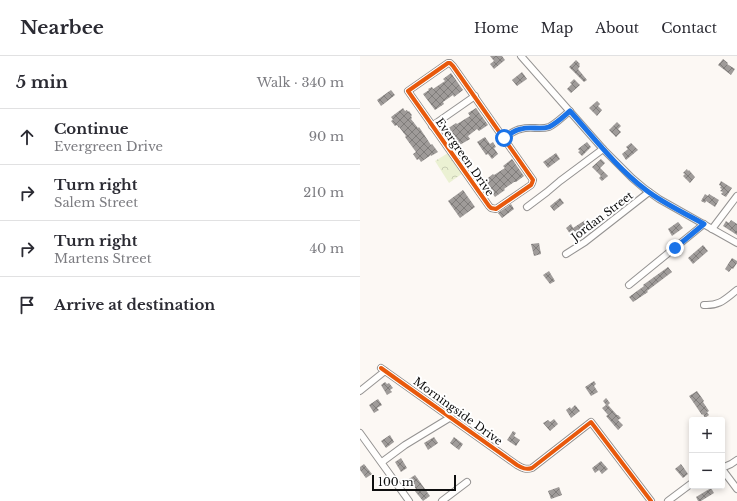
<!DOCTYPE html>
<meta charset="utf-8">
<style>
:root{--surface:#fff;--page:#f2f2f3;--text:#2b2b33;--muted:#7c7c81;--line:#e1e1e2}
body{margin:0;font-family:"Libre Baskerville",serif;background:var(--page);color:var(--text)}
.controls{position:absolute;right:12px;bottom:12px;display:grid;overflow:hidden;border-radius:4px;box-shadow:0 2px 6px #0003}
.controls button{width:36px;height:36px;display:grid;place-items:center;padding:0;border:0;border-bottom:1px solid var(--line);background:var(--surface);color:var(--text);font:20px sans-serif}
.scale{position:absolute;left:12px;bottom:10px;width:84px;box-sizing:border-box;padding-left:4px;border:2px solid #0e0e0e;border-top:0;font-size:11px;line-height:14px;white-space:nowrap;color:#0e0e0e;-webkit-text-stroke:3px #fff;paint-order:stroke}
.stop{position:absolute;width:12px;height:12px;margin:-9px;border:3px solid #1a73e8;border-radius:50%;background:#fff}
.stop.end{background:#1a73e8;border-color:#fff;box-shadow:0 1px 4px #0008}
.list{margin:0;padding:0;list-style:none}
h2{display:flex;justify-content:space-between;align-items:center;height:52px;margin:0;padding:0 16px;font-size:17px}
h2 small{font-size:13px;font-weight:400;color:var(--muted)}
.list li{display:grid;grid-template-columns:26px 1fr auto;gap:12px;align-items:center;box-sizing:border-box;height:56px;padding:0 16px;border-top:1px solid var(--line)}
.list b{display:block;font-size:15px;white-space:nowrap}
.list p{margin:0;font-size:13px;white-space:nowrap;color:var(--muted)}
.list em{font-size:13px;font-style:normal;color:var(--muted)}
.icon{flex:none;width:22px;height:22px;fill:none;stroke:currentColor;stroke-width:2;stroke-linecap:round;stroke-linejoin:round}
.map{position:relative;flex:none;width:377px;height:445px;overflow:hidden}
header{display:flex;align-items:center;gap:24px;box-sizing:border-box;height:56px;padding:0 20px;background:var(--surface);border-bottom:1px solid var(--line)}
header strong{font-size:19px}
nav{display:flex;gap:22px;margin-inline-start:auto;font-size:14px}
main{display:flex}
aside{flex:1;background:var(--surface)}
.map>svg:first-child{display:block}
.park{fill:url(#park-crowns)}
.building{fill:url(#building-cross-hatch)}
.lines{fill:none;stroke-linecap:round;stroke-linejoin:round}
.minor-casing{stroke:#959392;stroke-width:8}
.minor{stroke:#fffefd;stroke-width:6}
.cycleway-casing{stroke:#fff;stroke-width:6}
.cycleway{stroke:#e8590c;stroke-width:4}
.route{stroke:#1a73e8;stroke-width:5}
.labels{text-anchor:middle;stroke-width:4;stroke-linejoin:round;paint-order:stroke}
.street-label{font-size:11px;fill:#0e0e0e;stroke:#fff}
</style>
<header>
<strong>Nearbee</strong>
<nav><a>Home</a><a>Map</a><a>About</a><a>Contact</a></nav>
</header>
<main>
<aside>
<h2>5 min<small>Walk · 340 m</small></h2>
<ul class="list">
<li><svg class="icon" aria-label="ahead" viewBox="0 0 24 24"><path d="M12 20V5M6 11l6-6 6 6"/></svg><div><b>Continue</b><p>Evergreen Drive</p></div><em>90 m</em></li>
<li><svg class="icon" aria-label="right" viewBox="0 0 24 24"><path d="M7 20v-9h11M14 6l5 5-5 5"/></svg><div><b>Turn right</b><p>Salem Street</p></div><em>210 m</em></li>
<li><svg class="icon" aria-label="right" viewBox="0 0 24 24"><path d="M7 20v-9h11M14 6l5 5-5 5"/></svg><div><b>Turn right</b><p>Martens Street</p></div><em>40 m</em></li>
<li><svg class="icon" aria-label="arrive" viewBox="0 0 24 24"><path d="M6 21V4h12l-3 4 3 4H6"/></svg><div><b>Arrive at destination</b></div></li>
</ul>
</aside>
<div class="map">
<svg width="377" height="445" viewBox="0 0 377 445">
<defs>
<pattern id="park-crowns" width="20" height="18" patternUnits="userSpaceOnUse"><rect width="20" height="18" fill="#ebf1d3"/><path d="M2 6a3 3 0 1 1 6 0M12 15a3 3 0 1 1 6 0" fill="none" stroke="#c8cdb4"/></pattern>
<pattern id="building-cross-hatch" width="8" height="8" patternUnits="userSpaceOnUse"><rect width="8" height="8" fill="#9f9b99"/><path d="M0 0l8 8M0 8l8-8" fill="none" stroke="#807d7b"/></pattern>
</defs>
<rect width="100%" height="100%" fill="#fcf8f4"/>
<path class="park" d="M88,97L103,117L89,127L75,105Z"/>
<g class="building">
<path d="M130,0H142L145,4L134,13L130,8L134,5Z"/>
<path d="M363,3L368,7L367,8L375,13L371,19L358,9Z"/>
<path d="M216,4L220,8L219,9L220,10L218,13L227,24L224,26L209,11Z"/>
<path d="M162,16L167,23L157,30L152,24Z"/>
<path d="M91,17L103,34L94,41L93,39L83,46L84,48L75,54L63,38L69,34L68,33L72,31L73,33L85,25L83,23Z"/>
<path d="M214,23L220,29L211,37L207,33L212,28L210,27Z"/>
<path d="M31,34L35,39L21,50L17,44Z"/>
<path d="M237,45L240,48L238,50L242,54L237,60L229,52Z"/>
<path d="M43,52L45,55L47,54L48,56L49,55L52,59L51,60L52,62L51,63L58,72L59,71L71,89L72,88L78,96L71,100V99L61,106L59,103L57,104L53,98L56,96L45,81L46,80L39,71V72L37,69L35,70L31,65L33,64L31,61Z"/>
<path d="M116,52L128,69L119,75L117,73L108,80L110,83L98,90L87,73L96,67L97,68L110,60L108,57Z"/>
<path d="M257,66L261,70L258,73L261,76L256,81L249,74Z"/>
<path d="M125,81L130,88L133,86L136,91L134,92L138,98L132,103L128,98L126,99L117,86Z"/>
<path d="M227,86L231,91L222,100L218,96L220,95L218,93Z"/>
<path d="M271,87L278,94L266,104L262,98L268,93L266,91Z"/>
<path d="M196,97L200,103L188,112L183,106Z"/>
<path d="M152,103L164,120L156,126H154L144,133L145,134L135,141L124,125L133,118L134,119L145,112L143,110Z"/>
<path d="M241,103L245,107L240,112L248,120L242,125L239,122L241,120L232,111Z"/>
<path d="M327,113L328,115L329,114L335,121L330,127L323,120L325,118L323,117Z"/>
<path d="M361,125L372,132L366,141L361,138L363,136L360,135L362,133L360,132L361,130L359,129Z"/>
<path d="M103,134L115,151L100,162L88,145Z"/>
<path d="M345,138L348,140L349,138L359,144L355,151L346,145L345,147L341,145Z"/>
<path d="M200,142L204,147L194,155L190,150Z"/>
<path d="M151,148L154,153L142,162L138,157Z"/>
<path d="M227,163L231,170L218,179L217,177L213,179L212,178L211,179L206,172L211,168L213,172Z"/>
<path d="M371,164L377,168V179L363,170L366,165L369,167Z"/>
<path d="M318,166L323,172L312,180L308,173Z"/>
<path d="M179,187L181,198L174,200L171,188Z"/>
<path d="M343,189L348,195L333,208L328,202Z"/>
<path d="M372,202L377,205V207L373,213L372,212L369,216L365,213Z"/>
<path d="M308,211L312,216L287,235L288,236L273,246L269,241L284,230L283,229Z"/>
<path d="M189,215L195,225L190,228L183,219Z"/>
<path d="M234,325L236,328L234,330L238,336L231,340L225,331Z"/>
<path d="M25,326L27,328L29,327L33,332L30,334L32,336L27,339L21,329Z"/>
<path d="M337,335L344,345L343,346L349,355L347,356L349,359L345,362L343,358L342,359L329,340Z"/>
<path d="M246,342L250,347L248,349L257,359H258L261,362L258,364L263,369L258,374L246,360L248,359L242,352L246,349L243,345Z"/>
<path d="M18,343L22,349L17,352L19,354L14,357L9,349Z"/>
<path d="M215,349L220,355L211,362L206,354L210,351L211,353Z"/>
<path d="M194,363L198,368L190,375L183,367L188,364L190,366Z"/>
<path d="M153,375L156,377L154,380L160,384L156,390L147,384Z"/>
<path d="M30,379L34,386L26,392L21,385Z"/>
<path d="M74,381L78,387L68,394L64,387Z"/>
<path d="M94,381L103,388L99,394L90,387Z"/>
<path d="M41,402L47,412L41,416L35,406Z"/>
<path d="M241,405L248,413L242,418L239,414L235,417L232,412Z"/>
<path d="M4,408L12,418L6,422L0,414V411Z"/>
<path d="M321,408L328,418L323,422L315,413Z"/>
<path d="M55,419L70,440L63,445L54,434L56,433L49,423Z"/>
<path d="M199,431L202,439L191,443L188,435Z"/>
<path d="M351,432L354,437L341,445H338L336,441Z"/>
</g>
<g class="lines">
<g class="minor-casing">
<g id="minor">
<path d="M161,0L243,93L272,122L285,133L299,143L377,187"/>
<path d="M88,7H90L93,10L173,124L172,127L171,129L136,153L131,152L129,150L48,35Z"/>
<path d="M72,70L115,40"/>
<path d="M144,82C149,79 154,74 161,73C170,70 180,74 189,71C197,67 203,60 210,55"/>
<path d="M167,151L187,136L200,125L243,93"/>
<path d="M352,173L377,140"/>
<path d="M206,198L225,186L289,136"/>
<path d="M269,229L344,168"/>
<path d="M344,249C360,250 365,243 377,234"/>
<path d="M21,312L157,409C162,412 166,414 172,412L231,366L291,445"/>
<path d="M0,335L25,315"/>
<path d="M0,377L49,445"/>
<path d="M22,406L45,389L91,361"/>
<path d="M362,412L371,408L377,404"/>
<path d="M362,413L377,433"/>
<path d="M82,445L107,426"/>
<path d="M308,445L332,427"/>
</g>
</g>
<use href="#minor" class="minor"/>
<g class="cycleway-casing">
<g id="cycleway">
<path d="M88,7H90L93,10L173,124L172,127L171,129L136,153L131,152L129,150L48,35Z"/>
<path d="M21,312L157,409C162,412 166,414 172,412L231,366L291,445"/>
</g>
</g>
<use href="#cycleway" class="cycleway"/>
</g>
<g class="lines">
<path class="route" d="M144,82C149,79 154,74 161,73C170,70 180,74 189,71C197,67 204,60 210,55C234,82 257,112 286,134C304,148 325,157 344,168L315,192"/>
</g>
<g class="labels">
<g class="street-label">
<text transform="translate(105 101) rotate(55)" y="4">Evergreen Drive</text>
<text transform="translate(242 160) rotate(-37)" y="4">Jordan Street</text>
<text transform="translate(98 355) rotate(36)" y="4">Morningside Drive</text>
</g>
</g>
</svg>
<div class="controls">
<button>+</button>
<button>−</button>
</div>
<div class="scale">100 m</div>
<div class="stop" style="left:144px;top:82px"></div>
<div class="stop end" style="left:315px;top:192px"></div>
</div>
</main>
